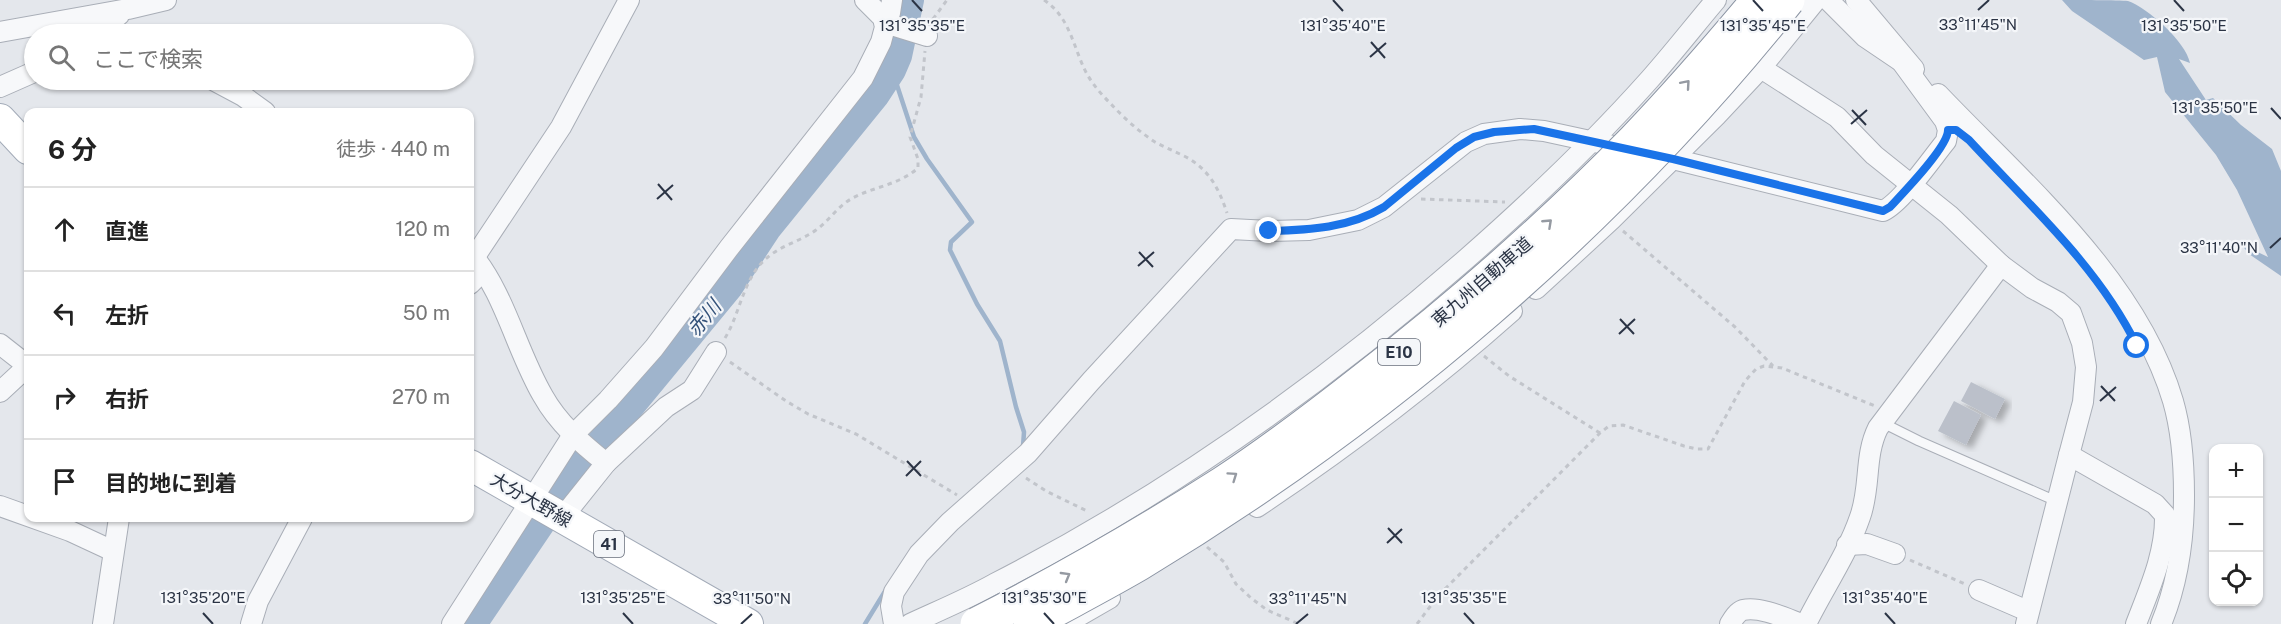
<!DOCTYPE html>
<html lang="ja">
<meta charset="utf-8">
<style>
:root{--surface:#fff;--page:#f2f2f2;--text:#222;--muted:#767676;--line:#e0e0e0}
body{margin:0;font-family:"Public Sans","Noto Sans JP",sans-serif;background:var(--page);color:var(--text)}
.controls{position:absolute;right:18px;bottom:18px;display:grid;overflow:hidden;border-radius:12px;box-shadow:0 2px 4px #0004}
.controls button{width:54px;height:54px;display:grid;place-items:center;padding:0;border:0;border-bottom:2px solid var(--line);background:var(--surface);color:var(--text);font:30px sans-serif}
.stop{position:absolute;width:18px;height:18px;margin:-14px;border:4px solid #1a73e8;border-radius:50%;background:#fff}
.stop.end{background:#1a73e8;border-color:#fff;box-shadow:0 2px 6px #0008}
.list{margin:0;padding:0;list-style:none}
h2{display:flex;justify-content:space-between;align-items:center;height:78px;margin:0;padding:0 24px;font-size:26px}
h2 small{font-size:20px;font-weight:400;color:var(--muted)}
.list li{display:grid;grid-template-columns:39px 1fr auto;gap:18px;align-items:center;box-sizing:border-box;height:84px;padding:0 24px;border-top:2px solid var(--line)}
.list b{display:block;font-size:22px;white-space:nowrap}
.list em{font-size:20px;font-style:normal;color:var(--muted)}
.icon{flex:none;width:33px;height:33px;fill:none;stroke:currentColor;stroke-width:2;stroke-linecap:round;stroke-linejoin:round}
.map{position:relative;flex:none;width:2281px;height:624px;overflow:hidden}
.search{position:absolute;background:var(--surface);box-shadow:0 2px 4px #0004;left:24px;top:24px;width:450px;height:66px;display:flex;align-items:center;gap:15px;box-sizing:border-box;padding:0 21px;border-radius:33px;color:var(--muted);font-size:22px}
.panel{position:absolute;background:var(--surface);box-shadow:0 2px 4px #0004;left:24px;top:108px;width:450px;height:414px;border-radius:12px}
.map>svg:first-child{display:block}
.water{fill:#9fb4cc}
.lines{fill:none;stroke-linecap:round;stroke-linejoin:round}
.stream{stroke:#9fb4cc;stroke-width:4.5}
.river{stroke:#9fb4cc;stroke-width:28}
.building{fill:#bbc0ca;filter:url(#shadow)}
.service-casing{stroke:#a9aeb7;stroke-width:11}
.minor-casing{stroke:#a9aeb7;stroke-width:22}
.primary-casing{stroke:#a3abb8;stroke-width:32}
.path{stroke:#c2c5cb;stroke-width:3;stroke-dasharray:4.5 4.5;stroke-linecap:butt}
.service{stroke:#f7f8fa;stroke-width:9}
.minor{stroke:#f7f8fa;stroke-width:20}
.primary{stroke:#fff;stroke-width:30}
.motorway-bridge-casing{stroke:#8b94a3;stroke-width:35;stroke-linecap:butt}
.motorway-bridge{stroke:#fff;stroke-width:33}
.oneway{stroke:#959aa2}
.route{stroke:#1a73e8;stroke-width:8}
.ticks{fill:none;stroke:#2b3445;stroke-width:2}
.labels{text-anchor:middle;stroke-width:4.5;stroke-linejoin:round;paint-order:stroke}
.shield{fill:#f4f6f9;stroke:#676e7b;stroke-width:1.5}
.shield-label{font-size:16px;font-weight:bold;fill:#2b3445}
.street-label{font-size:18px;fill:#2b3445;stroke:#f4f6f9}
.water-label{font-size:20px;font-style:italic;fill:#34527a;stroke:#f4f6f9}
.ticks-label{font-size:15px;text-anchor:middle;fill:#2b3445;stroke:#f4f6f9;stroke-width:4.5;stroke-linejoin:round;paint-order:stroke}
</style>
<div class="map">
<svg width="2281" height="624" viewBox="0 0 2281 624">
<defs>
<filter id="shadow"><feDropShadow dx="6" dy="4" stdDeviation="3" flood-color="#0004"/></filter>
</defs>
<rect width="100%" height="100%" fill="#e4e7ec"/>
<path class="water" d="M2062,0C2075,0 2119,0 2128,1C2148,8 2186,42 2190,63L2179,59L2206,100L2213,98L2241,125L2272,149L2281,171V276L2249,254L2241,244L2268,257L2237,190L2216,155L2165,92L2157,57L2144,60L2072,11Z"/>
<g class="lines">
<g class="stream">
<path d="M892,70L914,137L927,159L972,222L951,242L950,250L977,304L1000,341L1016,407L1024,432L1023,447"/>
<path d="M865,624L887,588"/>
</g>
<path class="river" d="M473,624L573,476L729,287L767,229L875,96L892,70L898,56L910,0"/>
</g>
<g class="building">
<path d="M1971,382L2005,399L1995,419L1961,401Z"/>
<path d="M1954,401L1981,415L1966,445L1938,431Z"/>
</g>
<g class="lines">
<g class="service-casing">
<path id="service" d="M1881,422L1919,441L2056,501"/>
</g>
<g class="minor-casing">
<g id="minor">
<path d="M892,0L890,13L885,23L927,36"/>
<path d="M1828,0L1865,37L1899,60"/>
<path d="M1856,0L1914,69"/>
<path d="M0,32L128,9L166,0"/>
<path d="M89,34L119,15"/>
<path d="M1761,68L1837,117L1874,155L1949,215L2001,265L2032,288L2058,302L2071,313L2082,343L2086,367L2083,402L2069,455"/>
<path d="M213,80L243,96L265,112"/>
<path d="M0,87L34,72"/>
<path d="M1938,94C2024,184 2137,279 2173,401C2182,432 2184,463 2184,495C2184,539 2178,583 2161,624"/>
<path d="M470,252C505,293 516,350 543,396C558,423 582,444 606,463"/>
<path d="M474,258L561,127L629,0"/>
<path d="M470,284L483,271"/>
<path d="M1536,289L1611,220L1716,116L1760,69L1816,0"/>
<path d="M0,344L28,366"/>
<path d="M0,392L28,366"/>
<path d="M0,506L70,531L113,551"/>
<path d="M1257,507C1347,447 1431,383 1512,311"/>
<path d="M562,518L606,463L666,407L692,390L716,352"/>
<path d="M1847,545L1867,544L1895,554"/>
<path d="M1979,590L2023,609"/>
<path d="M103,624L119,518"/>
<path d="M251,624L258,601L302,518"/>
<path d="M452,624L573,435L608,400L654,348L729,248L863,78L881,42L885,27L883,18L865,0"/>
<path d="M894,624L891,606L894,592L919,554L950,522L1028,453L1091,381L1231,229L1269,231L1309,230L1358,220L1384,207L1466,142L1484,134L1520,129L1544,131L1673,159L1883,211C1902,202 1932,158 1946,141L1948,130L1945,121L1901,61"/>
<path d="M910,624C938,611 967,599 994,584C1164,497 1322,385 1465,260C1530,203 1593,143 1650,79C1673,53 1694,26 1716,0"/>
<path d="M1065,624L1110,598"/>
<path d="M1730,624C1733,619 1737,612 1743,610C1760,606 1785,618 1801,624"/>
<path d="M1806,624C1823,589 1847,555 1860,517C1871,487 1864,456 1878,428L2001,265"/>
<path d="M2026,624L2069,455L2155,504L2165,515C2166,553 2149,590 2136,624"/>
</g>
</g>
<g class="primary-casing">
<g id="primary">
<path d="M0,119L28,149"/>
<path d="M470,465L748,624"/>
</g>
</g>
<g class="path">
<path d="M1044,0C1068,16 1072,41 1083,66C1089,80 1099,92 1110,103C1123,117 1138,131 1155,142C1164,147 1174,151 1184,156C1208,168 1219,188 1227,213"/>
<path d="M933,19L947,0"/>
<path d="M1421,199L1505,202"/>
<path d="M1623,231L1735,327L1773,366"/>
<path d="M725,338C741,312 743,277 768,257C782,245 801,241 816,230C829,221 837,207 851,199C872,187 899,185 918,168V159L910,137L921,97L925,51"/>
<path d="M1484,356L1509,376L1600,433"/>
<path d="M730,362L786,401L808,414L856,434L957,495"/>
<path d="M1026,478L1046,491L1089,512"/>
<path d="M1207,547L1224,562L1236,584L1251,598L1267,610L1299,624"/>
<path d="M1910,560L1965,584"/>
<path d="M1417,624L1438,596L1600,433L1609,426L1623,425L1684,446L1697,449H1708L1745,381L1756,369L1764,366L1782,368L1875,406"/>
</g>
<use href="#service" class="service"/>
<use href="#minor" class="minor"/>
<use href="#primary" class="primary"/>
<g class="motorway-bridge-casing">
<g id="motorway-bridge">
<path d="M977,624C1061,581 1143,534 1223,483C1272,451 1319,415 1366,378C1460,305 1550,226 1634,140C1677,95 1718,48 1758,0"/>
<path d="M1030,624C1066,604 1103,585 1139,564C1384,416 1609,224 1788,0"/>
</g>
</g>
<use href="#motorway-bridge" class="motorway-bridge"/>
</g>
<defs><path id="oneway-chevron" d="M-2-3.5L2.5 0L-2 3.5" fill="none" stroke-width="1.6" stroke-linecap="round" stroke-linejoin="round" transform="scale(1.5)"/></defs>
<g class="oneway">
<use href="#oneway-chevron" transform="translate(1686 84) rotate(-49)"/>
<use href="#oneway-chevron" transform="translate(1548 223) rotate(-43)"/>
<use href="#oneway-chevron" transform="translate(1233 476) rotate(-35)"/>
<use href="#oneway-chevron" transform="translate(1066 576) rotate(-30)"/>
</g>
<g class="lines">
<path class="route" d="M1269,231C1310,230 1349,228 1384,207L1456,148L1474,137L1494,132L1534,129L1673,159L1883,211L1890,207C1903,193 1948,147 1948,130H1956L1969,140C2028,204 2098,266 2137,346"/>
</g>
<path class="ticks" d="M912,0L922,11M1333,0L1343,11M1753,0L1763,11M2174,0L2184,11M1978,10L1989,0M1371,42L1385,58M1370,57L1386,43M2271,108L2281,119M1852,110L1866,125M1851,124L1867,110M658,184L672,200M657,199L673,185M2270,248L2281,238M1139,252L1153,267M1138,266L1154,252M1620,319L1634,334M1619,334L1635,319M2101,386L2115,401M2100,401L2116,387M907,461L921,476M906,476L921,461M1388,528L1402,543M1387,543L1402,529M203,613L213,624M623,613L633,624M1044,613L1054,624M1464,613L1474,624M1885,613L1895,624M741,624L752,614M1296,624L1308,614"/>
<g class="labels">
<g class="shield">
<rect x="1378" y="339" width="42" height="26" rx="4.5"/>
<rect x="594" y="531" width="30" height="26" rx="4.5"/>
</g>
<g class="shield-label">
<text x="1399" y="358">E10</text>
<text x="609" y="550">41</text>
</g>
<g class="street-label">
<text transform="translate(1482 282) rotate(-41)" y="6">東九州自動車道</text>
<text transform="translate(531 500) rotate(30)" y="6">大分大野線</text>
</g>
<g class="water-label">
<text transform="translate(704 318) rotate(-50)" y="7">赤川</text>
</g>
</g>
<g class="ticks-label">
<text x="1978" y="30">33°11'45"N</text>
<text x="922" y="31">131°35'35"E</text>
<text x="1343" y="31">131°35'40"E</text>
<text x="1763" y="31">131°35'45"E</text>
<text x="2184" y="31">131°35'50"E</text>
<text x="2215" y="113">131°35'50"E</text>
<text x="2219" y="253">33°11'40"N</text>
<text x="203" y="603">131°35'20"E</text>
<text x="623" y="603">131°35'25"E</text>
<text x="1044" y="603">131°35'30"E</text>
<text x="1464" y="603">131°35'35"E</text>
<text x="1885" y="603">131°35'40"E</text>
<text x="752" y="604">33°11'50"N</text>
<text x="1308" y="604">33°11'45"N</text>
</g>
</svg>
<div class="controls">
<button>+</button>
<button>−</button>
<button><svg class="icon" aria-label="locate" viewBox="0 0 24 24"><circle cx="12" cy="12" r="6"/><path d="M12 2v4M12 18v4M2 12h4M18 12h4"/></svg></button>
</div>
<div class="stop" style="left:2137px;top:346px"></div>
<div class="stop end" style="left:1269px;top:231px"></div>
<div class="search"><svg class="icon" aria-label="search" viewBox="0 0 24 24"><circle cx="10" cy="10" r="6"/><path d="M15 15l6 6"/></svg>ここで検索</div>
<section class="panel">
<h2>6 分<small>徒歩 · 440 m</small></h2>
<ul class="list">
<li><svg class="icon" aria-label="ahead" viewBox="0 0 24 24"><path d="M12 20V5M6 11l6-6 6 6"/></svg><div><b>直進</b></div><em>120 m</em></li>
<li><svg class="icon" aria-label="left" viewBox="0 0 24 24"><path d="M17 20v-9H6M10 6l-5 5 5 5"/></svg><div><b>左折</b></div><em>50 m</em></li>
<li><svg class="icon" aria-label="right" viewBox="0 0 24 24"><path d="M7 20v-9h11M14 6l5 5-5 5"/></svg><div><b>右折</b></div><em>270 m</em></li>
<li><svg class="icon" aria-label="arrive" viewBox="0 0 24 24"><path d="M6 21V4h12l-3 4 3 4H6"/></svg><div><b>目的地に到着</b></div></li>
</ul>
</section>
</div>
